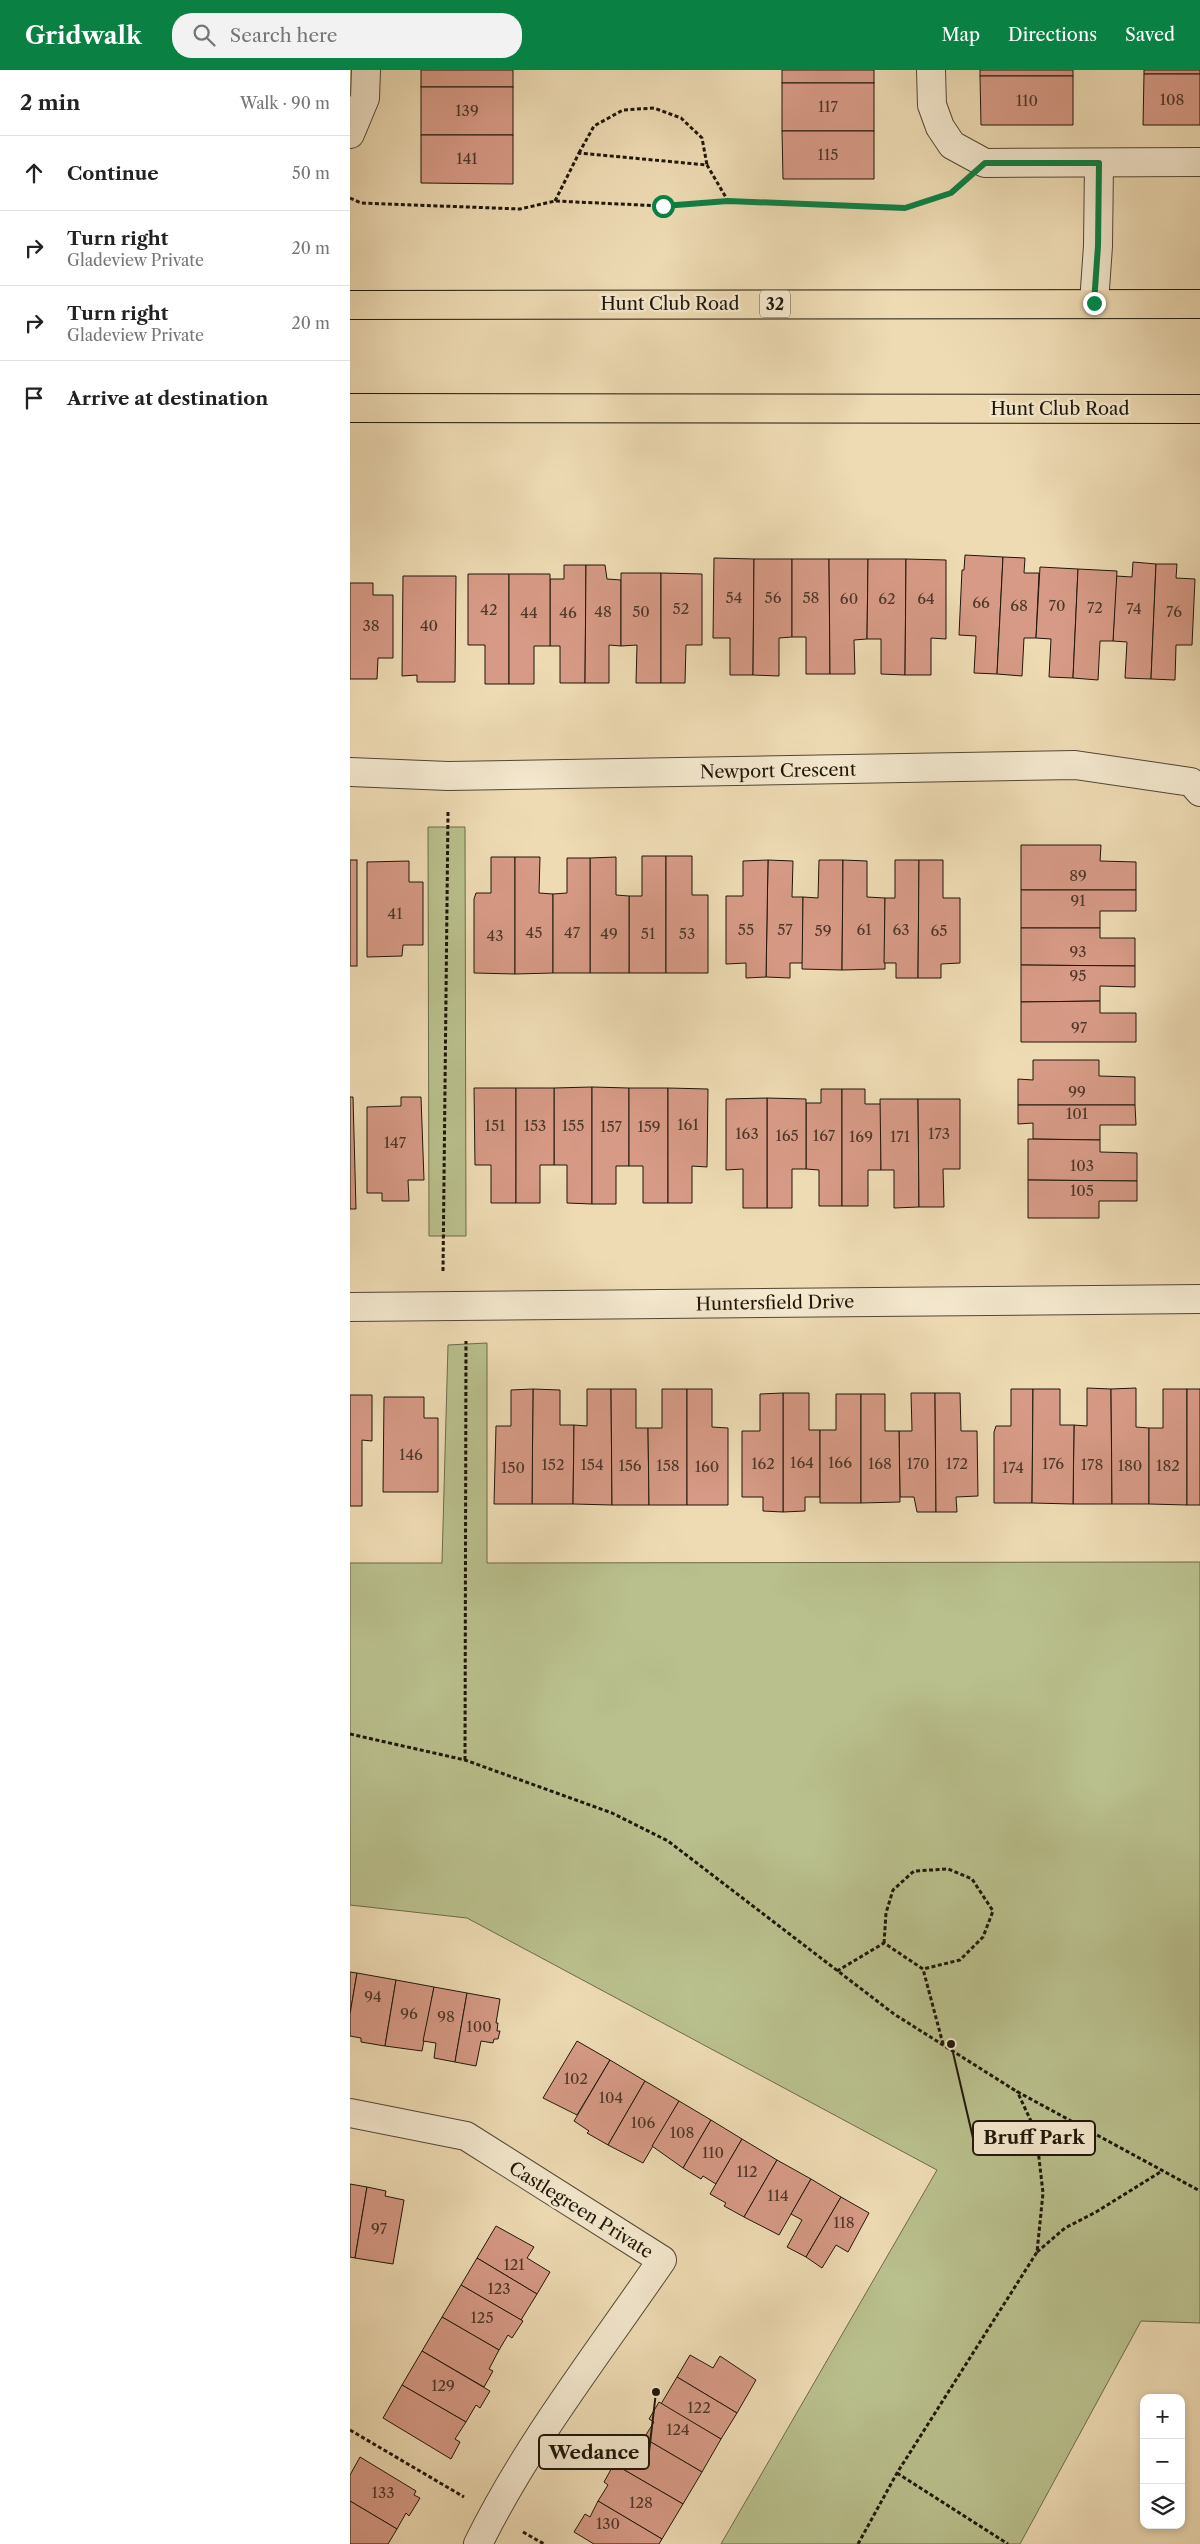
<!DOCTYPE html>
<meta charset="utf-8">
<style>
:root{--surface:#fff;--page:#f2f2f2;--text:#222;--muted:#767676;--line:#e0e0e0;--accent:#0b8043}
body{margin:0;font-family:"Libre Caslon Text",serif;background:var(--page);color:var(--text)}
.controls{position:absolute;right:15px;bottom:15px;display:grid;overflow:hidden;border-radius:10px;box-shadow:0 2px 8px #0003}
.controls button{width:45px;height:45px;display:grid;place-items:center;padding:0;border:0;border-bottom:1px solid var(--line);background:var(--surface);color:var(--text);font:25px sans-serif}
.stop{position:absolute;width:15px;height:15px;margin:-11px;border:4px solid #0b8043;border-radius:50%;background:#fff}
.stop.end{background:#0b8043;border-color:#fff;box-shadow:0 1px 5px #0008}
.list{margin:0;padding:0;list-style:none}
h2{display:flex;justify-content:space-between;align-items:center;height:65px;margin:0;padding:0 20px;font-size:21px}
h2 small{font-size:16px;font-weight:400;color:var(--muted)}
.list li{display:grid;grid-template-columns:32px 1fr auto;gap:15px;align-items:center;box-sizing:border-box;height:75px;padding:0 20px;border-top:1px solid var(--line)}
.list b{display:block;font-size:19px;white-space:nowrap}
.list p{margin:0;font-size:16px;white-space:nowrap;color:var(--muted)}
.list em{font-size:16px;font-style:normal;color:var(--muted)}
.icon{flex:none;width:28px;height:28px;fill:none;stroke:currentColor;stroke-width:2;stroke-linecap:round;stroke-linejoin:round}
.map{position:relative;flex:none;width:850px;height:2474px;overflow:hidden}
header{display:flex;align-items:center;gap:30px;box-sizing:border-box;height:70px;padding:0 25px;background:var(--accent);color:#fff}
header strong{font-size:24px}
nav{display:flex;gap:28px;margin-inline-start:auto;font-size:18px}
.search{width:350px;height:45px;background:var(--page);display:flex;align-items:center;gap:12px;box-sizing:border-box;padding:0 18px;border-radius:20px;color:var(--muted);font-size:19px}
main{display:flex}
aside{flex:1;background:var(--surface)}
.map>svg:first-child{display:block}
.green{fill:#b9c08d;stroke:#6c6b4a}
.building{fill:#d79a86;stroke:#1f1608}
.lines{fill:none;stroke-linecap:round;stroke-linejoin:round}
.minor-casing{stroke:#534733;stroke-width:30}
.major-casing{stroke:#1f1608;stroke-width:30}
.path{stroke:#1f1608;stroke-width:3;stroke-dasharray:4 2.5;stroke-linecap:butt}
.minor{stroke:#f4e8ce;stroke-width:28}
.major{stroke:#eedbb4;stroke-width:28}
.route{stroke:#0b8043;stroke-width:6}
.labels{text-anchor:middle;stroke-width:5;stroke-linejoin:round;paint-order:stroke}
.number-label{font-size:15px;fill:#4d3728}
.shield{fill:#f4e8ce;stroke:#5f5543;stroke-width:1}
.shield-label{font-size:16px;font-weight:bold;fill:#1f1608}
.street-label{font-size:18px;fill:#1f1608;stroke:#f4e8ce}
.leader{fill:none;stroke:#1f1608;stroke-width:2}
.callout-dot{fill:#1f1608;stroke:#f4e8ce;stroke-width:2}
.callout{fill:#f4e8ce;stroke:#1f1608;stroke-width:2}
.callout-label{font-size:19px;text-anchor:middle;font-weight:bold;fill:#1f1608}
</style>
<header>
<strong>Gridwalk</strong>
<div class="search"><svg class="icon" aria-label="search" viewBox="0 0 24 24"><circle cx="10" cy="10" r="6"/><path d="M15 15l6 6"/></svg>Search here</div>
<nav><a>Map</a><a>Directions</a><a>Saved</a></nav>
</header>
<main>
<aside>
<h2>2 min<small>Walk · 90 m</small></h2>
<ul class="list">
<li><svg class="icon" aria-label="ahead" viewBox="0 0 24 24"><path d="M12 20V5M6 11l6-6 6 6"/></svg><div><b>Continue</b></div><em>50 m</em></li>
<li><svg class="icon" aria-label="right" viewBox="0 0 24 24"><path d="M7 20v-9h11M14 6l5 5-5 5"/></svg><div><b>Turn right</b><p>Gladeview Private</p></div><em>20 m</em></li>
<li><svg class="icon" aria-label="right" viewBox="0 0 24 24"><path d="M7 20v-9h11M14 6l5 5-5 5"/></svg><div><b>Turn right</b><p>Gladeview Private</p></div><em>20 m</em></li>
<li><svg class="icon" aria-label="arrive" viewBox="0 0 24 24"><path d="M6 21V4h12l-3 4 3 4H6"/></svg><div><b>Arrive at destination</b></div></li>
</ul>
</aside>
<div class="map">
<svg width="850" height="2474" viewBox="0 0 850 2474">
<rect width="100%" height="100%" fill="#eedbb4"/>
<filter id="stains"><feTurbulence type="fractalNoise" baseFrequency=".004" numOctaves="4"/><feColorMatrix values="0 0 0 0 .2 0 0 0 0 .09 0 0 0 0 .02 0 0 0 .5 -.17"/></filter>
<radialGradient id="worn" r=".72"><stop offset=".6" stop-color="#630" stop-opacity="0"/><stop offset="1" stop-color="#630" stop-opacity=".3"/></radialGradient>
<g class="green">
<path d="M78,757H115L116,1166H79Z"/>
<path d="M137,1273V1493L850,1492V2253L791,2251L670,2474H371L587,2100L117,1848L0,1835V1493H92L98,1275Z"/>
</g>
<g class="building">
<rect x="71" y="0" width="92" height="17"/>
<rect x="432" y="0" width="92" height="13"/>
<rect x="630" y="0" width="93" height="6"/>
<rect x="794" y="0" width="56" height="4"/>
<path d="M794,4H850V55H793Z"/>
<path d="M630,6H723V55H631Z"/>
<rect x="432" y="13" width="92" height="48"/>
<rect x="71" y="17" width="92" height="48"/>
<path d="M432,61H524V109H433Z"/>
<path d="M71,65H163V114L71,113Z"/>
<path d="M615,485L653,487L647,604L624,603L626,566L609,565L612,500H614Z"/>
<path d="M653,487L675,488L674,503H689L686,568H674L672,606L647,604Z"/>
<path d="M364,488L404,489L403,605H380V568H363Z"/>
<path d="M404,489H442V567L429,568V606L403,605Z"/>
<path d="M442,489H479L480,604H456V567H442Z"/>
<path d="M479,489H518L517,569L504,570L505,604H480Z"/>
<path d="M518,489H556L555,605L531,604V569H517Z"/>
<path d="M556,489L596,490V569L581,568V605H555Z"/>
<path d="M783,492L806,494L801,609L775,608L777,572L763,571L766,506L782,507Z"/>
<path d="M806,494H827L826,508L845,509L842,575H826L825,610L801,609Z"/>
<path d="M214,495H236L235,613H210V576H200V509H214Z"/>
<path d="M236,495H255L257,509L271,510V576L259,575V613H235Z"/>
<path d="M690,497L728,499L723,608L699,607L701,569L686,568Z"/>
<path d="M728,499L767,501L763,571H750L748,610L723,608Z"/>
<path d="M271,503H311V613H286L287,575L271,576Z"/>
<path d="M311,503L352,504V575H336L335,613H311Z"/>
<path d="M118,504H159V614H135V575H118Z"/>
<path d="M159,504H200V576H184V614H159Z"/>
<path d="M53,506H106L105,612H67V605L52,606Z"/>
<path d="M0,513H23V525H43V588H28L27,609H0Z"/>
<path d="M671,775H751L750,791L786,792V820H671Z"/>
<path d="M292,786H316V903H279V826H292Z"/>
<path d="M316,786H342V825H358V903H316Z"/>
<path d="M141,787H165V904L124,903V829L126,823H141Z"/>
<path d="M165,787H190L189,823L203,824V903L165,904Z"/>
<path d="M266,787V825L279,826V903H240V788Z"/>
<path d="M217,788H240V903H203V824L217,823Z"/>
<rect x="0" y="790" width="7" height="106"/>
<path d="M418,790L443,791L442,827H453V893H440V908L416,907Z"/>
<path d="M418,790L416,907L396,908V893L376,894V826H393V791Z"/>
<path d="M469,790H493L492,900L452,899L453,827L468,828Z"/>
<path d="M493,790L517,791V827L535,828V899L492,900Z"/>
<path d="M545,790H569L568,908H546V893H534L535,828H545Z"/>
<path d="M569,790H593V828H610V893L591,894V908H568Z"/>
<path d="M59,791V812H73V875H53L52,886L17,887V792Z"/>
<path d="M671,820H786V841H750V858H671Z"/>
<path d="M671,858H750V868H785V896L671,895Z"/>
<path d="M671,895L785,896V917L750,916V931L671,932Z"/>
<path d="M750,931V943H786V972H671V932Z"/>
<path d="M683,990H749V1006L785,1007V1035H668V1009L683,1010Z"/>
<path d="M242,1017V1134L217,1133V1095H204V1018Z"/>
<path d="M242,1017L279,1018V1096H266V1134H242Z"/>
<path d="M124,1018H166V1133H141V1095H125Z"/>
<path d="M166,1018H204V1095H190V1133H166Z"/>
<path d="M279,1018H318V1133H293V1096H279Z"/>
<path d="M318,1018L358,1019L357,1097L342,1096V1133H318Z"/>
<path d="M471,1019H492V1136H469V1100L456,1099V1033H471Z"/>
<path d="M492,1019H515V1034H531V1100H518V1136H492Z"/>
<path d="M0,1027H3L6,1139H0Z"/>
<path d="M51,1027H71L74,1110H58L59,1131H32V1123H17V1037L51,1036Z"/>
<path d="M417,1028L456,1029V1099H442V1138H417Z"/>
<path d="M417,1028V1138H393V1099L376,1100V1029Z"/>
<path d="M530,1029H568L569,1137L544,1138V1100H531Z"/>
<path d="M568,1029H610V1099H593L594,1137H569Z"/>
<path d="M668,1035H785L786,1055H750V1070L683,1069V1053L668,1054Z"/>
<path d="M678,1069L750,1070V1082L787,1083V1111L678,1110Z"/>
<path d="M678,1110L787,1111V1131H749V1148H678Z"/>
<path d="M737,1318L761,1319L762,1434H723L724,1355L737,1356Z"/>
<path d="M786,1318V1357L799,1358V1434H762L761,1319Z"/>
<path d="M183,1319L210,1320V1355H224L223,1434H182Z"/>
<path d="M183,1319L182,1434H144L146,1356H161V1320Z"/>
<path d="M237,1319H261L262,1435L223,1434L224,1355L237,1356Z"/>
<path d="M261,1319H286V1358H298L299,1435H262Z"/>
<path d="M312,1319H337V1435H299L298,1358H312Z"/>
<path d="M337,1319H362V1357L378,1358V1435H337Z"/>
<path d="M661,1319H683L682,1433H644V1362L646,1356H661Z"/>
<path d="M683,1319H710V1355H724L723,1434L682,1433Z"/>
<path d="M813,1319H837V1435L799,1434V1358H813Z"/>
<rect x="837" y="1319" width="13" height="116"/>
<path d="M433,1323H459V1360H470V1427H455V1441L433,1442Z"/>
<path d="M433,1323V1442L413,1441V1427H392V1361H410V1324Z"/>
<path d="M561,1323H585L586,1442H567L564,1427H550L549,1361H562Z"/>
<path d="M585,1323H610L611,1361H627L628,1426L606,1427L607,1442H586Z"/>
<path d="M486,1324H511V1433H470V1360H486Z"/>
<path d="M511,1324H535V1361H549L550,1432L511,1433Z"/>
<path d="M0,1325H22V1371L12,1370V1436H0Z"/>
<path d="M34,1327H74V1348H88V1422H33Z"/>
<path d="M0,1902L7,1903L0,1944Z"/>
<path d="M7,1903L46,1910L35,1976L11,1972V1968L0,1966V1944Z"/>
<path d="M46,1910L84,1917L72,1981L35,1976Z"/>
<path d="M84,1917L117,1923L105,1992L84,1988L86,1973L73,1971Z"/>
<path d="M117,1923L150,1929L146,1953H148L147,1961H150L148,1969H144L143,1973L131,1971L126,1996L105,1992Z"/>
<path d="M227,1971L260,1990L227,2045L193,2028Z"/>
<path d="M260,1990L295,2011L258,2075L237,2063L239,2061L224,2051Z"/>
<path d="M295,2011L329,2031L293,2093L258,2075Z"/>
<path d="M329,2031L361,2050L333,2098L302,2076Z"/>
<path d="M361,2050L392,2069L366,2114L353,2106L351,2109L333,2098Z"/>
<path d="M392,2069L427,2090L394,2147L374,2136L376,2133L360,2124Z"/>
<path d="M427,2090L461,2109L429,2165L394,2147Z"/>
<path d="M461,2109L491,2127L456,2187L437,2177L452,2150L441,2144Z"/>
<path d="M0,2114L17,2117L5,2188L0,2187Z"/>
<path d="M17,2117L36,2121L35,2126L54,2130L43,2194L5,2188Z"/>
<path d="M491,2127L519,2143L498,2182L486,2175L472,2198L456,2187Z"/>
<path d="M146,2156L184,2177L177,2188L200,2202L187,2224L127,2188Z"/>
<path d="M127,2188L187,2224L171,2250L111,2215Z"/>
<path d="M111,2215L173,2251L162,2268L158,2265L149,2280L92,2247Z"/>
<path d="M92,2247L149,2280L139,2299L143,2301L134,2317L72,2281Z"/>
<path d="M72,2281L140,2321L130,2338L126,2335L116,2352L52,2315Z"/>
<path d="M340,2285L363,2298L370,2286L406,2310L387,2343L327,2307Z"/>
<path d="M327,2307L387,2343L371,2369L311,2334Z"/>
<path d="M52,2315L116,2352L105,2369L110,2372L101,2389L33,2348Z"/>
<path d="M309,2332L371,2369L352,2402L294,2368L304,2352L299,2349Z"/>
<path d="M294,2368L352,2402L333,2434L271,2398L280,2382L285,2384Z"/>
<path d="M10,2387L66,2421L64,2425L70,2428L59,2446L56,2443L47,2459L0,2431V2405Z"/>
<path d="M264,2394L333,2434L312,2469L248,2431L258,2415L254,2412Z"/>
<path d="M0,2431L47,2459L38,2474H0Z"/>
<path d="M248,2431L312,2469L309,2474H244L224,2462L235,2444L240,2447Z"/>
</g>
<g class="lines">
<g class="minor-casing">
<g id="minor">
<path d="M581,0L582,35L590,57L602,75L635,93L850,92"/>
<path d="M0,64L15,28L16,0"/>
<path d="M744,233L748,176L749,93"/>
<path d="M0,702L98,706L725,695L841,712L850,722"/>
<path d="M0,1237L850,1229"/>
<path d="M0,2043L116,2066L312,2190C249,2282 177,2374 128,2474"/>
</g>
</g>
<g class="major-casing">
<g id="major">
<path d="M0,235L850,234"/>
<path d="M0,338L850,339"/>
</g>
</g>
<g class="path">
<path d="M229,83L244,56L273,40L304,38L331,48L352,68L357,95"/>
<path d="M0,128L11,133L170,139L205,131L313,136L378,131L555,138L601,123L606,118"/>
<path d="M205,131L229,83L357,95L378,131"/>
<path d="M93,1201L98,742"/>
<path d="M0,1664L115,1690L262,1743L318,1771L544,1944L666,2021L850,2121"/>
<path d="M115,1690L116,1271"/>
<path d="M534,1873L536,1843L543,1820L564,1801L598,1799L622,1809L643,1841L633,1867L610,1890L573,1899"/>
<path d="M487,1901L534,1873L573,1899L593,1974"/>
<path d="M687,2182L715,2158L746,2142L812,2101"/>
<path d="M0,2360L114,2427"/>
<path d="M547,2403L658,2474"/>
<path d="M173,2462L194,2474"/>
<path d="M508,2474L547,2403L687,2182L693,2123L686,2062L667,2021"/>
</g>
<use href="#minor" class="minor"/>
<use href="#major" class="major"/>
</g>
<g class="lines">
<path class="route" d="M313,136L378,131L555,138L601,123L635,93H749L748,176L744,233"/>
</g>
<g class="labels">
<g class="number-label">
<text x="822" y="35">108</text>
<text x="677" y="36">110</text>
<text x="478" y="42">117</text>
<text x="117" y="46">139</text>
<text x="478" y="90">115</text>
<text x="117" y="94">141</text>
<text x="384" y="533">54</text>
<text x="423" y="533">56</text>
<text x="461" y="533">58</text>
<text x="499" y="534">60</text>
<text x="537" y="534">62</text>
<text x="576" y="534">64</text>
<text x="631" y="538">66</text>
<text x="669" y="541">68</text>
<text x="707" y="541">70</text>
<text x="745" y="543">72</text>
<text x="331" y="544">52</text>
<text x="784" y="544">74</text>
<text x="139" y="545">42</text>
<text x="253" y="547">48</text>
<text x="291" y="547">50</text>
<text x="824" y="547">76</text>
<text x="179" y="548">44</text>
<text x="218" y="548">46</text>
<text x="21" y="561">38</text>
<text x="79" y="561">40</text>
<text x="728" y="811">89</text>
<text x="728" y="836">91</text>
<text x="45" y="849">41</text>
<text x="396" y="865">55</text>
<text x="435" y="865">57</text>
<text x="514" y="865">61</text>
<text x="551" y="865">63</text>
<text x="473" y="866">59</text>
<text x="589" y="866">65</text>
<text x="184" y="868">45</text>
<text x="222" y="868">47</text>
<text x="259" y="869">49</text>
<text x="298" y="869">51</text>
<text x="337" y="869">53</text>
<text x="145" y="871">43</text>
<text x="728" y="887">93</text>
<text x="728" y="911">95</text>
<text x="729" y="963">97</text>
<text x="727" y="1027">99</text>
<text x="727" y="1049">101</text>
<text x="338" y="1060">161</text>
<text x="145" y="1061">151</text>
<text x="185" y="1061">153</text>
<text x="223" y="1061">155</text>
<text x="261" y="1062">157</text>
<text x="299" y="1062">159</text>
<text x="397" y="1069">163</text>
<text x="589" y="1069">173</text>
<text x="437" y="1071">165</text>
<text x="474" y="1071">167</text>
<text x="511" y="1072">169</text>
<text x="550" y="1072">171</text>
<text x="45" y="1078">147</text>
<text x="732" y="1101">103</text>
<text x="732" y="1126">105</text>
<text x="61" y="1390">146</text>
<text x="452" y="1398">164</text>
<text x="490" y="1398">166</text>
<text x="413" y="1399">162</text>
<text x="530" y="1399">168</text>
<text x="568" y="1399">170</text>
<text x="607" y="1399">172</text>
<text x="703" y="1399">176</text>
<text x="203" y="1400">152</text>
<text x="242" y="1400">154</text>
<text x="742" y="1400">178</text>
<text x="280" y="1401">156</text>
<text x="318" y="1401">158</text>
<text x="780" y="1401">180</text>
<text x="818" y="1401">182</text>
<text x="357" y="1402">160</text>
<text x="163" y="1403">150</text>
<text x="663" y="1403">174</text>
<text x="23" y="1932">94</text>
<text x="59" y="1949">96</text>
<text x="96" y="1952">98</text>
<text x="129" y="1962">100</text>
<text x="226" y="2014">102</text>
<text x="261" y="2033">104</text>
<text x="293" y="2058">106</text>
<text x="332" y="2068">108</text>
<text x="363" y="2088">110</text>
<text x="397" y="2107">112</text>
<text x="428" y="2131">114</text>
<text x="494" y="2158">118</text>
<text x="29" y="2164">97</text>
<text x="164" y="2200">121</text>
<text x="149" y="2224">123</text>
<text x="132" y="2253">125</text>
<text x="93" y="2321">129</text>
<text x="349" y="2343">122</text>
<text x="328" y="2365">124</text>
<text x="33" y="2428">133</text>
<text x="291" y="2438">128</text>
<text x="258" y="2459">130</text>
</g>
<rect class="shield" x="410" y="220.5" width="30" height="27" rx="4"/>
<g class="shield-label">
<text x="425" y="240">32</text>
</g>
<g class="street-label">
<text x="320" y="240">Hunt Club Road</text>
<text x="710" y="345">Hunt Club Road</text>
<text transform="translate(428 701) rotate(-1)" y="6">Newport Crescent</text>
<text transform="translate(425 1233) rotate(-1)" y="6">Huntersfield Drive</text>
<text transform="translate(231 2140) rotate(32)" y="6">Castlegreen Private</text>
</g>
</g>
<path class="leader" d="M601 1974L623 2068M306 2322L299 2382"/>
<g class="callout-dot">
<circle cx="601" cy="1974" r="5"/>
<circle cx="306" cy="2322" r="5"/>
</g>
<g class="callout">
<rect x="623" y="2051" width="122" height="34" rx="5"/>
<rect x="189" y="2365" width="110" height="34" rx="5"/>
</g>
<g class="callout-label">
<text x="684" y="2074">Bruff Park</text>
<text x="244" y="2389">Wedance</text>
</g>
<rect width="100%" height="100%" filter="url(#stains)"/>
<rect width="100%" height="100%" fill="url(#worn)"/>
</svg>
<div class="controls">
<button>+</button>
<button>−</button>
<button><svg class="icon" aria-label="layers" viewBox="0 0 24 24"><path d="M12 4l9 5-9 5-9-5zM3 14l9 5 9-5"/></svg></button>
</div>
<div class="stop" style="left:313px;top:136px"></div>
<div class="stop end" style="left:744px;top:233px"></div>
</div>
</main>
